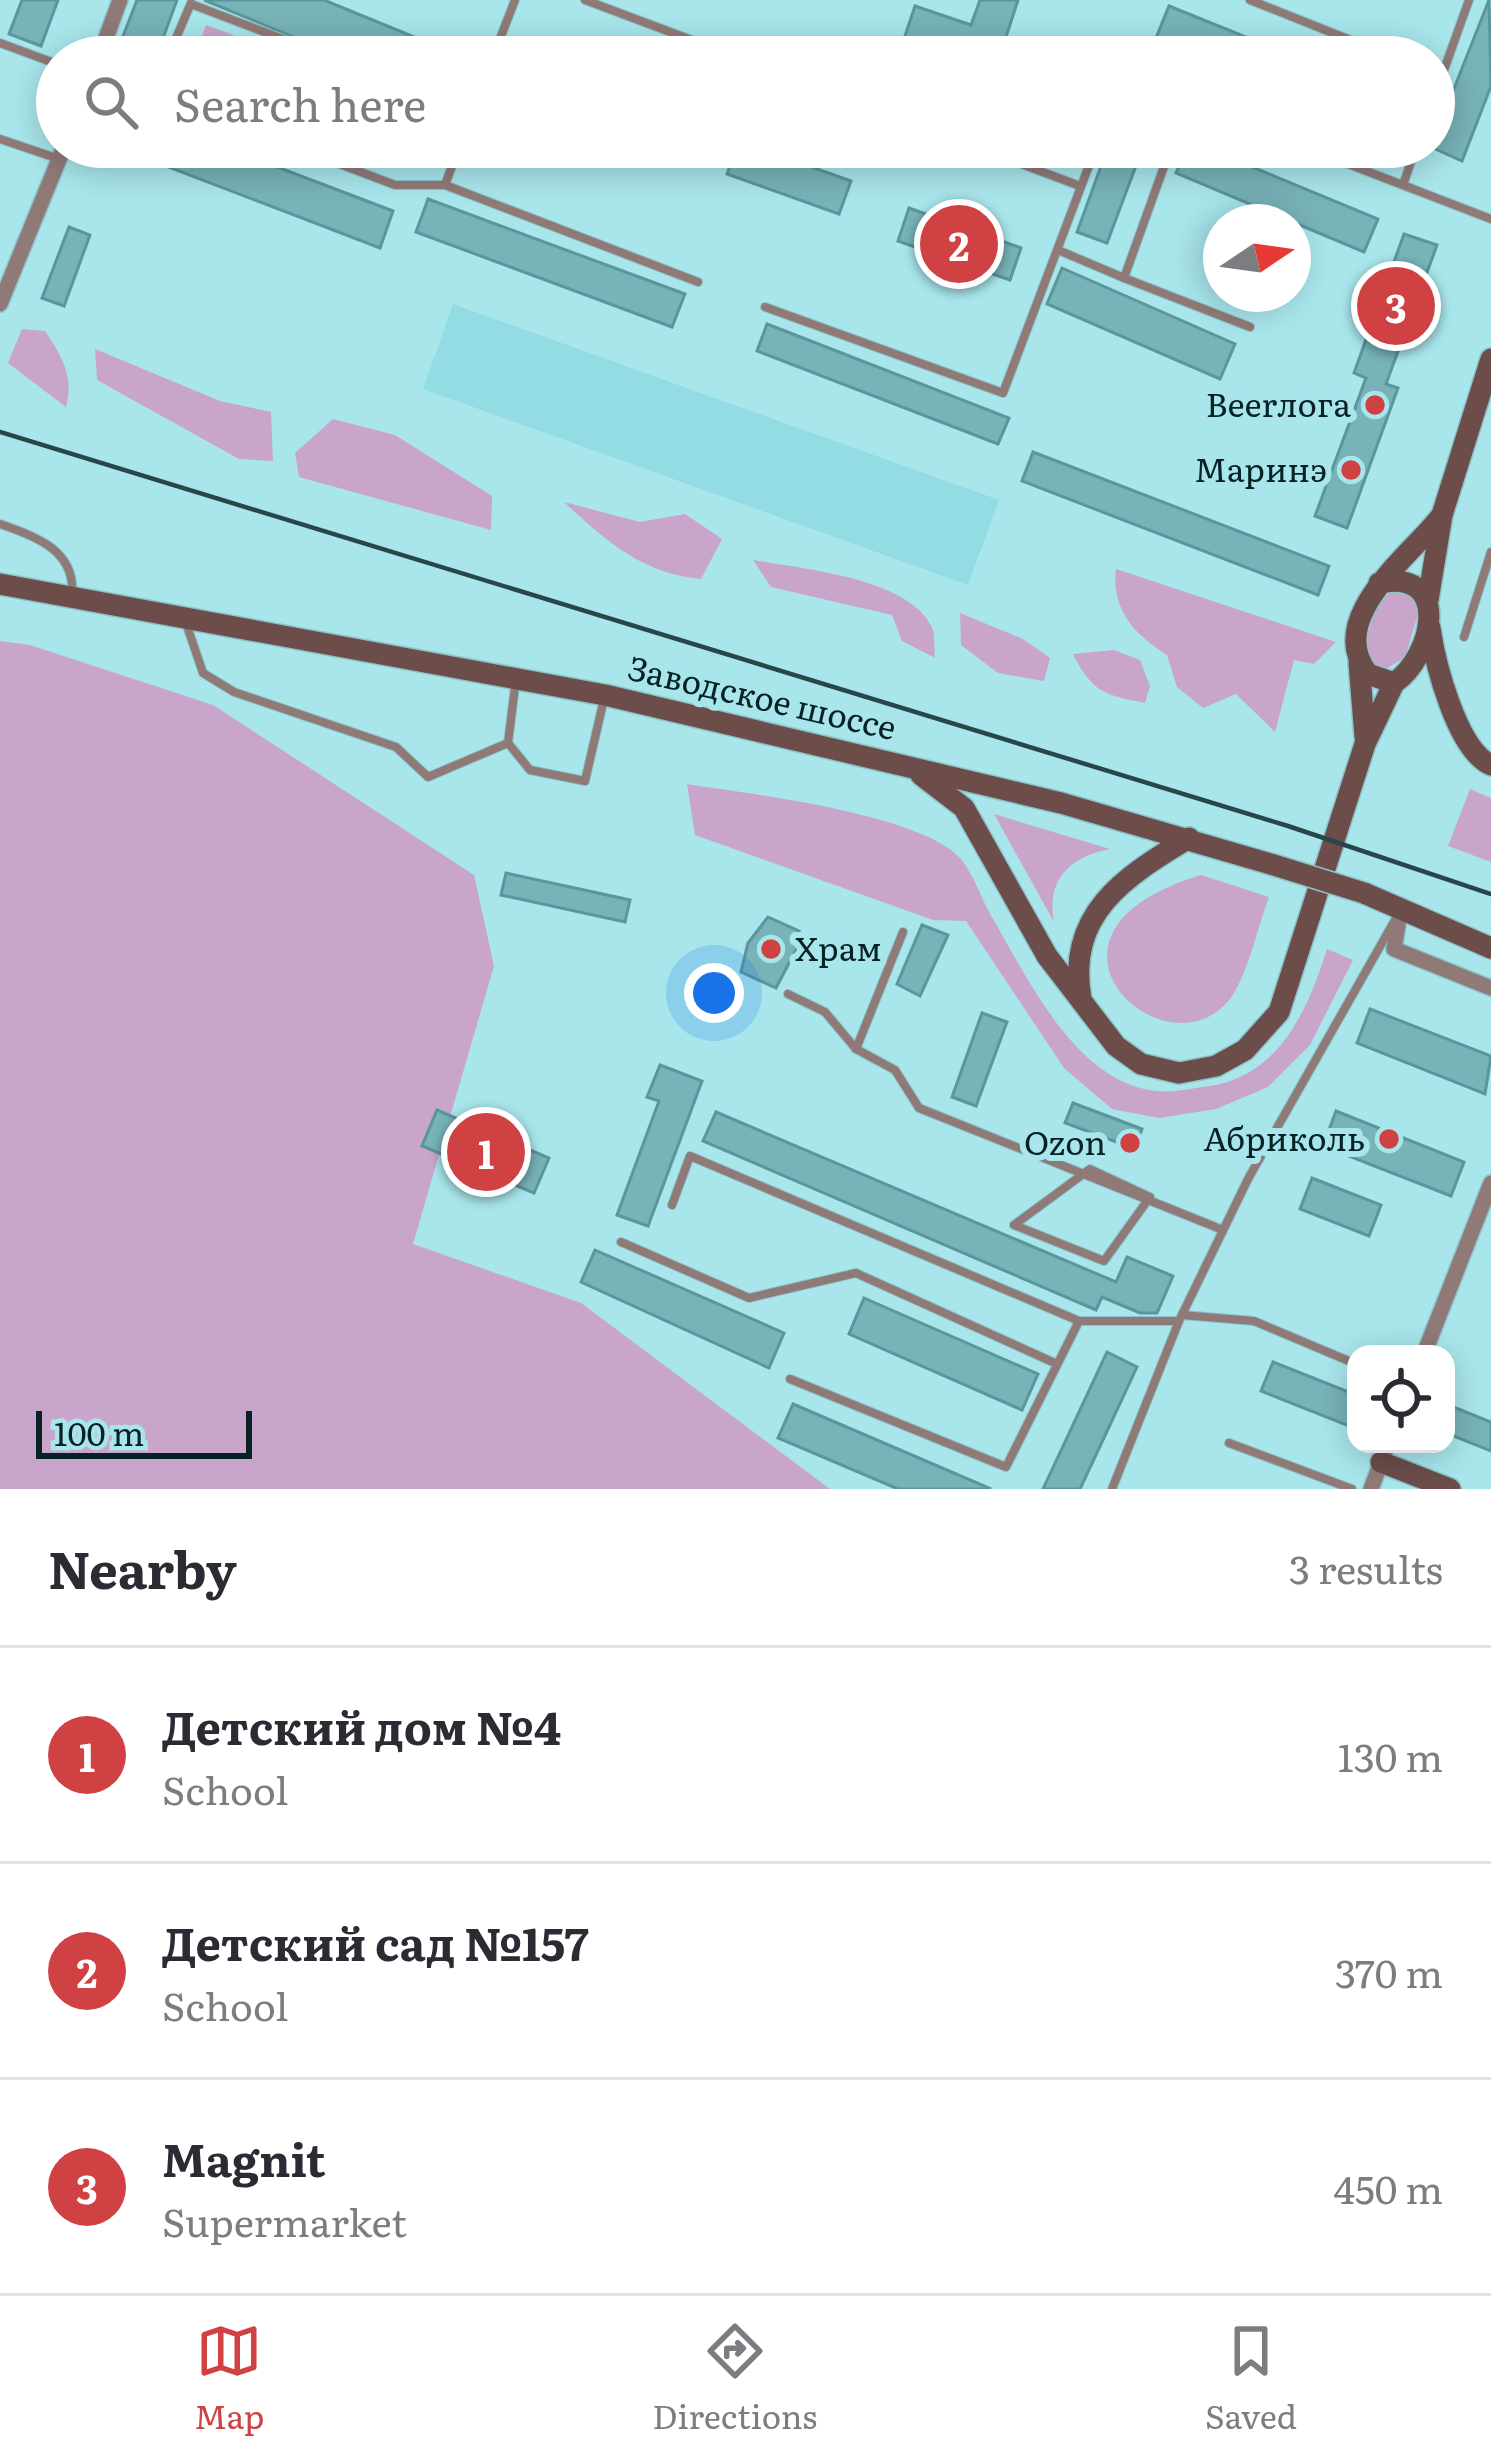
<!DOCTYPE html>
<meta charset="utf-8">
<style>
:root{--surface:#fff;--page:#f2f2f3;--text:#2b2b33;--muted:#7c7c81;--line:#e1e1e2;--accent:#d04143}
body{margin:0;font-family:Literata,serif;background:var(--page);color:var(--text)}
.controls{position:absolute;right:36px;bottom:36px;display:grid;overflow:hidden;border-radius:24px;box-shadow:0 6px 30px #0003}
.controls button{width:108px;height:108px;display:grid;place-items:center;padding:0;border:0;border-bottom:3px solid var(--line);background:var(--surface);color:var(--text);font:60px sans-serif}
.compass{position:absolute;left:1203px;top:204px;width:108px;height:108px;border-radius:50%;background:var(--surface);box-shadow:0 6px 30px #0003;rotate:77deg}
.scale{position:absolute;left:36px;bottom:30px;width:216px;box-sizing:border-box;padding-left:12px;border:6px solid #082124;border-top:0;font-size:33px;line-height:42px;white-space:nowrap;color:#082124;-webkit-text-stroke:9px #a8e6ec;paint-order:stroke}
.you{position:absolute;left:714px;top:993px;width:42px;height:42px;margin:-30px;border:9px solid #fff;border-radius:50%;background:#1a73e8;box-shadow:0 0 0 18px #1a73e833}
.badge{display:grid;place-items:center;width:78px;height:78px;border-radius:50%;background:var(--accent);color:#fff;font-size:39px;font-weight:700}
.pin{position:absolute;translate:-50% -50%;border:6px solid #fff;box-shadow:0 3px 12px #0006}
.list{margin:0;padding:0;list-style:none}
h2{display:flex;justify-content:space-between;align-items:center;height:156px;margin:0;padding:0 48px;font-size:51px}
h2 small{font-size:39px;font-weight:400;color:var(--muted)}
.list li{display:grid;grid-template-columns:78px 1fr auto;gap:36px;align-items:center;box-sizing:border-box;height:216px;padding:0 48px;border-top:3px solid var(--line)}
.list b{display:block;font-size:45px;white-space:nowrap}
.list p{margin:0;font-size:39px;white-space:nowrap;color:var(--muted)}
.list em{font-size:39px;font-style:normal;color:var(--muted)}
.icon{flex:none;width:66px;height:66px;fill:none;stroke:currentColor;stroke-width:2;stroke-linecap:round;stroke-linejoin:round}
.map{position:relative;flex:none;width:1491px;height:1489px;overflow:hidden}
.search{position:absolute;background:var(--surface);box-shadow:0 6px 30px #0003;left:36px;right:36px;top:36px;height:132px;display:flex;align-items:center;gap:30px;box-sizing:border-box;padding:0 42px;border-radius:66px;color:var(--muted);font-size:45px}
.sheet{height:804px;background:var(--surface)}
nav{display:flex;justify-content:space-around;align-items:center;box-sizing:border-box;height:168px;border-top:3px solid var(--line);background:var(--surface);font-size:33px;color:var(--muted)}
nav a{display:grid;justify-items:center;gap:6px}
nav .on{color:var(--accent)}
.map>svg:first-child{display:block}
.built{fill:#93dce3}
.green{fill:#c9a5cb}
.building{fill:#77b3b9;stroke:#5a969c;stroke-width:3}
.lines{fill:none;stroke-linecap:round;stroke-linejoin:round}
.lane-casing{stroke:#8bc3c8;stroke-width:10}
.street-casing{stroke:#8bc3c8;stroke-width:18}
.secondary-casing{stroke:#8bc3c8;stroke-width:24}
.lane{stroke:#907a78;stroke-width:8}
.street{stroke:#907a78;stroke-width:15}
.secondary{stroke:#6c4d4a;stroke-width:21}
.rail{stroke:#27474b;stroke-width:4.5}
.secondary-bridge-casing{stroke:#8bc3c8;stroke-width:24;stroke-linecap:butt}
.secondary-bridge{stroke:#6c4d4a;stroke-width:21}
.poi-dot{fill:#d04143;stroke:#a8e6ec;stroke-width:4.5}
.labels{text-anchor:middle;stroke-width:12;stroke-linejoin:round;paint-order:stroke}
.poi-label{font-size:33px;fill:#082124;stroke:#a8e6ec;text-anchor:end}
.street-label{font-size:33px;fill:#082124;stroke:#a8e6ec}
</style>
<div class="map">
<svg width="1491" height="1489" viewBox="0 0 1491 1489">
<rect width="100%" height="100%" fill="#a8e6ec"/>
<path class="built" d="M453,304L999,500L968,585L423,389Z"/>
<g class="green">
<path d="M206,25L292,57H194Z"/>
<path d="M22,329L45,331C62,356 74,377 66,407L8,363Z"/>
<path d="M95,349L220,401L271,412L273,461L239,459L97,380Z"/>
<path d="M333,419L395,435L492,496L491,530L299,477L295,453Z"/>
<path d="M564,502L640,522L685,514L722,539L701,579C643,574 606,541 564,502Z"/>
<path d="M753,560C801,569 913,578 933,630C935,637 934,650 935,658L902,641L892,615L771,587Z"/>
<path d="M1116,569L1336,642L1314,664L1294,660L1275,732L1236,694L1203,708L1177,687L1167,655C1135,635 1111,610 1116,569Z"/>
<path d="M1396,589L1415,598L1419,611L1405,657L1383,671L1372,666C1360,644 1373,600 1396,589Z"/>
<path d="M960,613L1023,639L1050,658L1044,681L998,673L961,645Z"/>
<path d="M0,641L30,645L213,705L474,875L494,966L413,1244L581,1303L830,1489H0Z"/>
<path d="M1114,650L1140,660L1150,686L1145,703C1104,695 1092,692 1073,654Z"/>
<path d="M687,784C750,794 914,813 958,856C973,871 982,901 993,919C1029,981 1077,1083 1156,1091C1173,1093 1193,1088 1210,1086C1280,1076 1309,1007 1327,949L1353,960L1310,1045L1268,1087L1216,1109L1159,1118L1112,1109L1064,1068L966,921L933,920L695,835Z"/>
<path d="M1470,789L1491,798V862L1448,846Z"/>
<path d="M994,814L1110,849C1070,857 1046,879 1054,922Z"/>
<path d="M1201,875L1269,897C1258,926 1250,966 1234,993C1175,1087 1000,935 1201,875Z"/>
</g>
<g class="building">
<path d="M22,0H58L41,46L9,34Z"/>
<path d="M137,0H177L156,57H115Z"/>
<path d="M204,0H324L463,57H342Z"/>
<path d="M980,0H1018L1006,37L1057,57H946L903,42L915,6L971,25Z"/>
<path d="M1489,0L1491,86L1462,161L1431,147Z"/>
<path d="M1169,6L1293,56V57H1190L1154,43Z"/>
<path d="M225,147L393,211L380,248L119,148Z"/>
<path d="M737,147H755L851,181L839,214L727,174Z"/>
<path d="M1108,147H1143L1107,243L1077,232Z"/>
<path d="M1187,147H1204L1378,219L1364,252L1176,173Z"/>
<path d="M428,199L685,294L672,327L416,232Z"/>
<path d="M909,208L1021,248L1010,280L898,241Z"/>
<path d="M69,227L90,235L64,306L42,298Z"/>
<path d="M1404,234L1437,245L1386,384L1398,388L1347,528L1315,516L1366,378L1354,373Z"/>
<path d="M1062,268L1235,344L1220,379L1047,304Z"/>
<path d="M767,324L1009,418L998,444L757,351Z"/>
<path d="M1033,452L1329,566L1318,595L1022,481Z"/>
<path d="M506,873L630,900L625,922L501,895Z"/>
<path d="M768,917L799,931L795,939L800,942L776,988L741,972L748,943Z"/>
<path d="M922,925L948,935L920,996L897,984Z"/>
<path d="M1370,1009L1491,1056L1485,1094L1357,1043Z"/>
<path d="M982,1013L1007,1022L976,1106L952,1097Z"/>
<path d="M660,1065L702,1081L648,1226L617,1215L659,1101L647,1097Z"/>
<path d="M1073,1103L1142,1129L1135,1149L1065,1123Z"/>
<path d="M437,1110L549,1158L534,1193L422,1146Z"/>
<path d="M1336,1111L1464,1162L1451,1196L1323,1146Z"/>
<path d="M716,1112L1116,1282L1127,1257L1173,1276L1157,1313H1140L1102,1297L1096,1310L703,1141Z"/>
<path d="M1312,1178L1381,1205L1369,1236L1300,1209Z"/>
<path d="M595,1250L784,1333L769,1368L581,1282Z"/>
<path d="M864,1298L1038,1374L1022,1410L849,1334Z"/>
<path d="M1107,1352L1137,1367L1102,1442L1080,1489H1043Z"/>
<path d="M1273,1362L1356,1395L1349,1426L1261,1391Z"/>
<path d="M793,1404L991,1489H898L778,1438Z"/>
<path d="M1446,1404L1491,1422V1451L1446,1433Z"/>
</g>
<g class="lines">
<g class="lane-casing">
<g id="lane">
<path d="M585,0L737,57"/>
<path d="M1250,0L1393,57"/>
<path d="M191,4L330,57"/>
<path d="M0,43L57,64"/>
<path d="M168,57L191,3"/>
<path d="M493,57L515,0"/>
<path d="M1434,98L1469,0"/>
<path d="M0,139L59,159"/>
<path d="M295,147L395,185H445"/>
<path d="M459,147L445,185L698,282"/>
<path d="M976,147L1080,186"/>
<path d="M1171,147L1124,278L1250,327"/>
<path d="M1304,147L1491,219"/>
<path d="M1403,185L1416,147"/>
<path d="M1058,250L1124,278"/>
<path d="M765,307L1003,393L1096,147"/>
<path d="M0,524C36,536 76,551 72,595"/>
<path d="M186,623L203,673L234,692L396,747L428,777L508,743L530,770L585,781L604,699"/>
<path d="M1464,637L1491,552"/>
<path d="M508,743L516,679"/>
<path d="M788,994L825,1012L856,1049L895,1070L919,1108L1223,1230"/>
<path d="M856,1049L903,932"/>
<path d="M1090,1169L1150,1197L1104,1261L1014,1225Z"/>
<path d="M672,1205L690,1156L1079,1321"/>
<path d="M621,1242L749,1298L856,1273L1057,1364"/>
<path d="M1182,1315L1254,1321L1356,1364"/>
<path d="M790,1379L1006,1467L1079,1321H1179L1248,1179L1395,920"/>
<path d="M1229,1443L1352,1489"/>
<path d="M1112,1489L1179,1321"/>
</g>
</g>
<g class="street-casing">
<g id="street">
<path d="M99,57L120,0"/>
<path d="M0,304L64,147"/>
<path d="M1400,913L1394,949L1491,988"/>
<path d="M1424,1354L1491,1183"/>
<path d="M1371,1489L1388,1444"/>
</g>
</g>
<g class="secondary-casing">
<g id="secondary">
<path d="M1379,583C1452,568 1434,656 1394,683L1368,674C1324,617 1411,556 1442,515"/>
<path d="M0,584L605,695L1061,803L1274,865"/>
<path d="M1428,600L1442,515L1491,359"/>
<path d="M1430,628C1435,663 1457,750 1491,765"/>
<path d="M1359,663L1365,737"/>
<path d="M921,775L964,808L1047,956L1116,1046L1141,1064L1179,1073L1216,1066L1245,1050L1279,1012L1365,744L1394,683"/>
<path d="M1364,893L1491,948"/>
<path d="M1081,999C1066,914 1124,877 1189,838"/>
<path d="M1381,1462L1450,1489"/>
</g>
</g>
<use href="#lane" class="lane"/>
<use href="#street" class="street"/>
<use href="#secondary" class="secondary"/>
<path class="rail" d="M0,432L1288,826L1491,894"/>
<g class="secondary-bridge-casing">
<path id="secondary-bridge" d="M1274,865L1364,893"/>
</g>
<use href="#secondary-bridge" class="secondary-bridge"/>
</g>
<g class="poi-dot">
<circle cx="1375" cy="405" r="12"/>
<circle cx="1351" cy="470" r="12"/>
<circle cx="771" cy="949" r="12"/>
<circle cx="1389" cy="1139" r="12"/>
<circle cx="1130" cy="1143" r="12"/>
</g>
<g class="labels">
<g class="poi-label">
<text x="1351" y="417">Beerлога</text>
<text x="1327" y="482">Маринэ</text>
<text x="795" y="961" text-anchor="start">Храм</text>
<text x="1365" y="1151">Абриколь</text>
<text x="1106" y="1155">Ozon</text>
</g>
<g class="street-label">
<text transform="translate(762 698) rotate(13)" y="12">Заводское шоссе</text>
</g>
</g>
</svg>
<div class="controls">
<button><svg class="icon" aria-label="locate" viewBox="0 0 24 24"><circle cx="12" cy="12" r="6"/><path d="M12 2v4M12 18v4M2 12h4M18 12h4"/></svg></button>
</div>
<svg class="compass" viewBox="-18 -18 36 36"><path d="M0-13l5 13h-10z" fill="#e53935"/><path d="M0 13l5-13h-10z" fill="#7c7c81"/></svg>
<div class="scale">100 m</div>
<div class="you"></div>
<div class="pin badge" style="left:486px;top:1152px">1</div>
<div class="pin badge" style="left:959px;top:244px">2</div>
<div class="pin badge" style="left:1396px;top:306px">3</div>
<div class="search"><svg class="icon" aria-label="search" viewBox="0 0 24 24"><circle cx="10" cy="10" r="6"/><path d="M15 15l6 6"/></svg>Search here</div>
</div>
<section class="sheet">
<h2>Nearby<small>3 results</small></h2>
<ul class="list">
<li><span class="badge">1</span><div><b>Детский дом №4</b><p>School</p></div><em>130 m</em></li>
<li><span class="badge">2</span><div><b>Детский сад №157</b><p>School</p></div><em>370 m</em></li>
<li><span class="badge">3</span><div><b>Magnit</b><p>Supermarket</p></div><em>450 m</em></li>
</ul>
</section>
<nav>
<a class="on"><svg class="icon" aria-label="map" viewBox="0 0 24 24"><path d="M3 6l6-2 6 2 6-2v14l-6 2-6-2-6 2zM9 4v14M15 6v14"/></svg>Map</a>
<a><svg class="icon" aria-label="directions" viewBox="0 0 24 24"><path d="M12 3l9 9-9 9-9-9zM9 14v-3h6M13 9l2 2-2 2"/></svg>Directions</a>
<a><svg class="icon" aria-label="saved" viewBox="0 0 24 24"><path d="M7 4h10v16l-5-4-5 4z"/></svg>Saved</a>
</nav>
